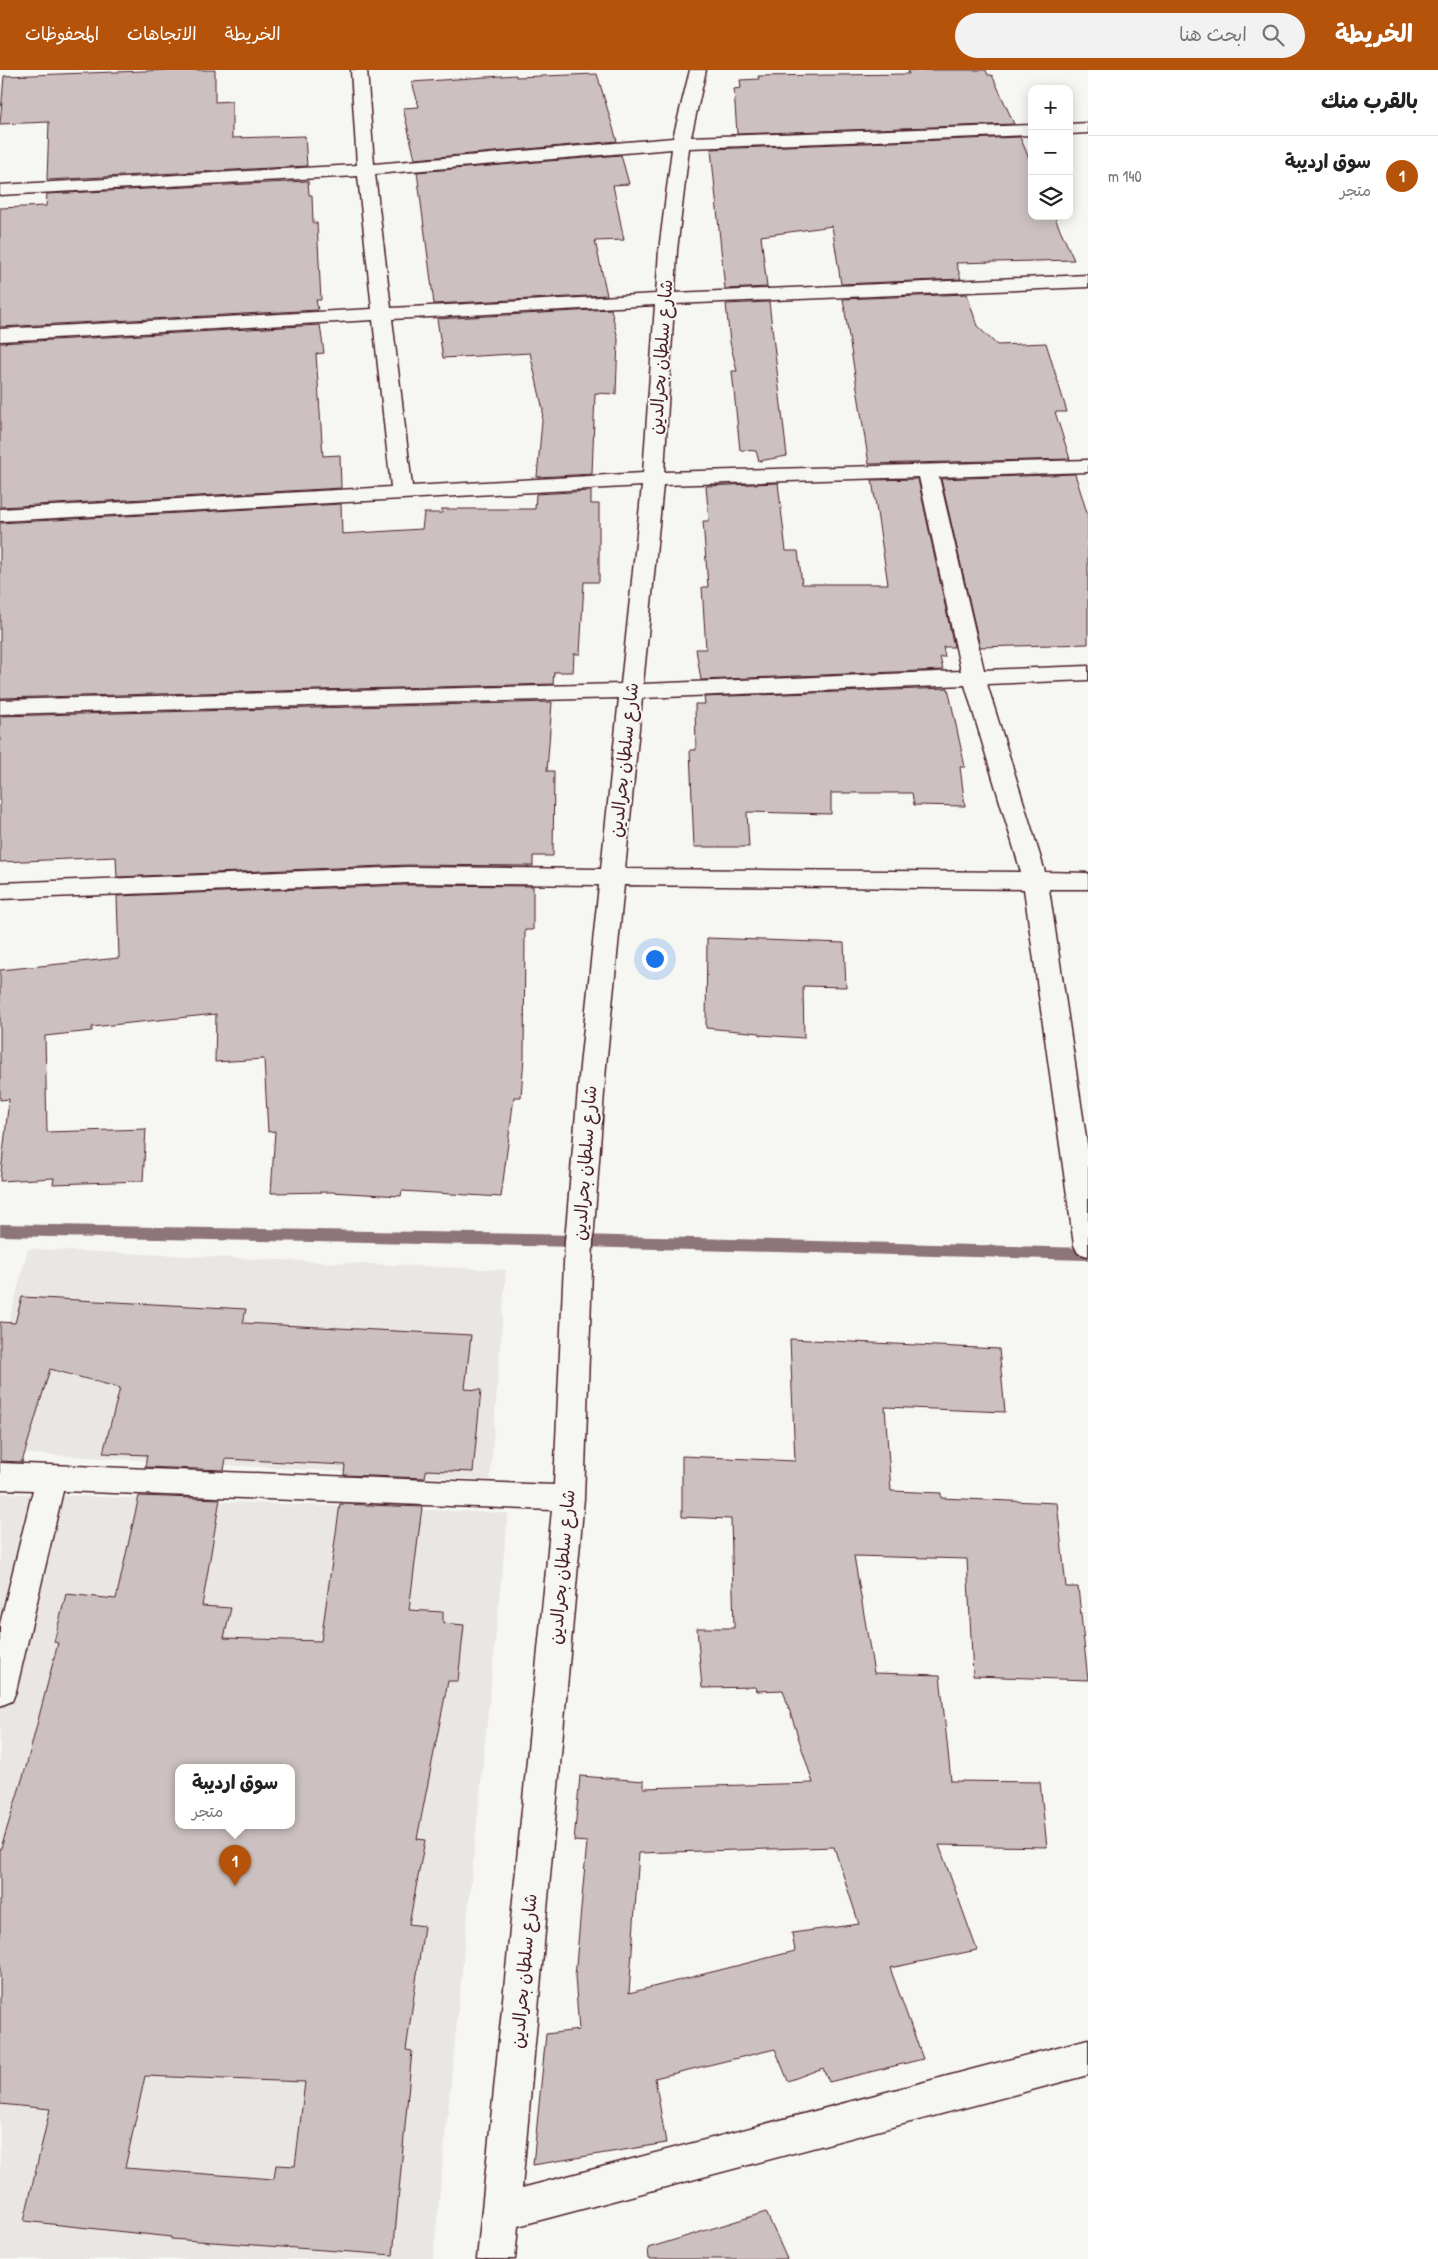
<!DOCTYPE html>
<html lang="ar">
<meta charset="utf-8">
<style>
:root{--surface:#fff;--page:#f2f2f2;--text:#222;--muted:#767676;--line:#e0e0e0;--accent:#b45309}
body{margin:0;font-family:"Patrick Hand","Playpen Sans Arabic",sans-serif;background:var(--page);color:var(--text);direction:rtl}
.controls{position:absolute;right:15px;top:15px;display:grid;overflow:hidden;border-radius:10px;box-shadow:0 2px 12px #0003}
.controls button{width:45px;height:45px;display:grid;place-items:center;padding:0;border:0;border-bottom:1px solid var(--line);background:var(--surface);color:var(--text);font:25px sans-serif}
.you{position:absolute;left:654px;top:888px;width:18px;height:18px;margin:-12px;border:4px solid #fff;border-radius:50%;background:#1a73e8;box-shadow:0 0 0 8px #1a73e833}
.badge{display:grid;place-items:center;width:32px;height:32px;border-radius:50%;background:var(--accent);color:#fff;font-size:16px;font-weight:700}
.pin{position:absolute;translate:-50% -41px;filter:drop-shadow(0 1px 2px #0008)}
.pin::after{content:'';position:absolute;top:26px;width:18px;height:15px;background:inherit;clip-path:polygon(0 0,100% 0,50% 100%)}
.popup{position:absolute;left:175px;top:1694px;width:120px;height:65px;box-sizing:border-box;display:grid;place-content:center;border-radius:10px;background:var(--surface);filter:drop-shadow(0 1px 4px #0005);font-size:16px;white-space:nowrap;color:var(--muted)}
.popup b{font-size:19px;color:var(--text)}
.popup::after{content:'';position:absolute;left:50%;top:100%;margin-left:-10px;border:10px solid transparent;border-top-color:var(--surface)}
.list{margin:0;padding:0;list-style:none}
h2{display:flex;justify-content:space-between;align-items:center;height:65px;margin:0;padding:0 20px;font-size:21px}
h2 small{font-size:16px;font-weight:400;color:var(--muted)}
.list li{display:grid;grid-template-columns:32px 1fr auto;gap:15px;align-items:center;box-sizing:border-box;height:80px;padding:0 20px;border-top:1px solid var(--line)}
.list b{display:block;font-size:19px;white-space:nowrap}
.list p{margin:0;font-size:16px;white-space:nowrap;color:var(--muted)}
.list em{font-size:16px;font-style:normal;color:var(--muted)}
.icon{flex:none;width:28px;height:28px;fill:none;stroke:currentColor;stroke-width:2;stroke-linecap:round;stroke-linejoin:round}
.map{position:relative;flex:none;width:1088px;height:2189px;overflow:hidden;direction:ltr}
header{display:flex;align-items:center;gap:30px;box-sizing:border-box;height:70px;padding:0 25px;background:var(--accent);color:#fff}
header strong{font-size:24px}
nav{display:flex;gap:28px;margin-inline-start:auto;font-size:18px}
.search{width:350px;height:45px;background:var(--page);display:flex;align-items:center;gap:12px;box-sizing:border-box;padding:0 18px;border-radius:28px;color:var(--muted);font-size:19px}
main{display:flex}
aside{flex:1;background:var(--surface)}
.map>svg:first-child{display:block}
.built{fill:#e9e6e3;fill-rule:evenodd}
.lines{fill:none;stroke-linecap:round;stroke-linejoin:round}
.stream{fill:#8e747a;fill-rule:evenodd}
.building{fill:#ccc1c0;stroke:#4a1f2b;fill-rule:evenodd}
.minor-casing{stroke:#4a1f2b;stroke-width:3}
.minor{fill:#f6f6f2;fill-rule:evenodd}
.labels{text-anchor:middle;stroke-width:4;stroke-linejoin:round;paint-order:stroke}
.street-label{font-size:18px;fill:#4a1f2b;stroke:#f6f6f2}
</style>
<header>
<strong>الخريطة</strong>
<div class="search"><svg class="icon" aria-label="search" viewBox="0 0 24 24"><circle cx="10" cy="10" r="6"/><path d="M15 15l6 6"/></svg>ابحث هنا</div>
<nav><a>الخريطة</a><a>الاتجاهات</a><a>المحفوظات</a></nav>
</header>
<main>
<aside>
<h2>بالقرب منك<small></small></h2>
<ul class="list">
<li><span class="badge">1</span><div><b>سوق ارديبة</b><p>متجر</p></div><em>140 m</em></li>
</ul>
</aside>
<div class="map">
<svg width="1088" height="2189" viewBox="0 0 1088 2189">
<rect width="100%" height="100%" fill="#f6f6f2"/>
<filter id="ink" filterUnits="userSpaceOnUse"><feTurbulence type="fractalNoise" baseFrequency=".02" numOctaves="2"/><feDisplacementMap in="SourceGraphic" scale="10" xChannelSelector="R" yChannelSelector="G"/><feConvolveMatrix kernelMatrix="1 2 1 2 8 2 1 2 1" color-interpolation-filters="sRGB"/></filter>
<g filter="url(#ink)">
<g class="built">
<path d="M28,1179L506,1200L490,1410L0,1382V1286Z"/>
<path d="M0,1423L508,1443L433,2189H0ZM179,1697H291V1755H179Z"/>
</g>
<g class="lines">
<path class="stream" d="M0,1154L579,1165L1088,1178V1190L579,1177L0,1166Z"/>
</g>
<g class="building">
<path d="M171,0H215V32L232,31V68L305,66L307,96L47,110L49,52L0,54L4,6Z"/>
<path d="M908,0H986L988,5H992L1014,54L737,64L734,19L741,18L740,10L759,9L758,6L909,4Z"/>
<path d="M597,4L617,71L415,89L403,38L419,37L412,12L516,5V7Z"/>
<path d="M1020,67L1032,95V146H1054L1074,190L956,193L961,209L841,214L832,156L761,166L767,217L725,219L711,79Z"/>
<path d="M621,85L629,114L613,115L624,170L595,171L607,225L434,234L417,102Z"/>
<path d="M308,111L309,125H312L313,153H317L321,230H316L318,240L0,257V138L46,136L47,124Z"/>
<path d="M967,224L977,256L997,275L1046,273L1067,342H1055L1070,389L869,394L843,229Z"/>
<path d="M769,232L787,386L759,391L756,381L740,380L732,301H737L730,272L726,234Z"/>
<path d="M611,239L618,269L616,324L595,323L592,404L537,407L543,340L530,283L443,288L437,249Z"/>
<path d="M320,255L324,283L316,284L323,386L340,385L341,418L0,437V273Z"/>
<path d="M1075,404L1088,446V574L980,577L941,409Z"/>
<path d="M918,409L954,577H943L945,587H940L943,600L701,610L696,579H706L702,517H708L703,451H709L706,416L778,413L786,481H798L802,514H888L872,410Z"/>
<path d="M591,421V434H599V512H584L580,584H574L573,602H554L553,614L0,628V453L341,434L342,464L422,459L424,443H442V439H535L536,424Z"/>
<path d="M948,618L965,697H960L965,736L914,735L912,723H831V744L747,742L749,777H694L690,680H696L695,634H705L704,627Z"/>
<path d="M552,632L547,701H554L553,786H533V796L407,795L117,807L116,787L0,792V646Z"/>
<path d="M407,815L533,816V860H525L524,987L521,1027H514L501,1127L402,1121L401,1126L331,1122L271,1123L275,1061L268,1062L264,989L215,992L216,944L92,957V961L45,966L47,1062L146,1059L143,1111L53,1114L54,1108L0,1111L9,1029L0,1030V900L119,888L117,826Z"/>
<path d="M707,868L844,873L846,917L803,916L804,968L760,965V963L706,958Z"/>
<path d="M22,1227L246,1239L243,1253L471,1265L465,1319L481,1320L473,1402L426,1400L425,1408L344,1405L345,1395L226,1389L224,1400L145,1397L147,1385L103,1383L120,1318L50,1299L22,1392L0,1391V1252L15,1253Z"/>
<path d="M790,1269L999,1279L1005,1342L885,1337L891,1421L941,1423V1428L1057,1433L1066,1517H1078L1088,1610L973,1606L967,1489L854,1486L874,1603L940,1605L951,1711L1040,1712L1047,1777L939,1775L977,1880L890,1898L923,1989L829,2012L823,1998L788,2011L775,1979L655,2008L666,2073L533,2095L546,1964L579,1960L575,1906L587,1772L574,1771L580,1706L644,1711V1718L813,1713L783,1620L757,1621L756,1617L702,1618L697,1558H734L731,1449L682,1447V1386L795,1391ZM834,1777L859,1854L792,1863L795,1881L629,1923L639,1783Z"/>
<path d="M139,1426L220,1429L202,1536L231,1538L224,1568L321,1571L340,1434L422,1437L409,1540L443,1542V1553L464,1555L458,1611H448L417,1769L425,1770L409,1854L424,1856L406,1980L412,1981L393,2185L171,2169V2167L24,2151L50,2039L0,2034V1781L26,1697L58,1573L54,1572L66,1524L116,1529ZM179,1697H291V1755H179ZM145,2006L305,2012L295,2096L276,2095L274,2109L125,2098Z"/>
<path d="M766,2142L787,2189H649L648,2178Z"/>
</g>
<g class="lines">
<g class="minor-casing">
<g id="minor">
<path d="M351,0H367L374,94L673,68L690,0H706L691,67L1032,55V65L689,78L677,180L675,223L1088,205V217L674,234L664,402L1088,390V402L939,407L984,600L1088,596V610L987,614L1045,802L1088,803V819H1049L1088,1081V1186L1078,1183L1074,1175L1024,819L624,815L606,996L593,1171L584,1428L522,2118L1088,1969V2005L518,2156L515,2189H477L552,1440L63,1421L16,1621L12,1631L0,1636V1554L33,1420L0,1419V1393L554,1415L565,1171L580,996L599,815L407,813L0,829V813L407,797L601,799L619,628L0,644V630L621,614L642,416L0,451V439L391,417L373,250L0,271V259L372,239L358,106L0,125V115L357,95ZM672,79L659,180L656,224L391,238L375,104ZM655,235L643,403L412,416L392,249ZM919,407L961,601L643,614L663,415ZM965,615L1021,802L625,799L642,628Z"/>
<path d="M1088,53V63L1069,64V54Z"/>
</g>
</g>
<use href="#minor" class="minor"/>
</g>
</g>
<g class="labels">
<g class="street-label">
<text transform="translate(661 287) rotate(-86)" y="6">شارع سلطان بحرالدين</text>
<text transform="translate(624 690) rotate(-84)" y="6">شارع سلطان بحرالدين</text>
<text transform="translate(585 1093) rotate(-86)" y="6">شارع سلطان بحرالدين</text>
<text transform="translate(562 1497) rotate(-85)" y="6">شارع سلطان بحرالدين</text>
<text transform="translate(524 1901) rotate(-85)" y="6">شارع سلطان بحرالدين</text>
</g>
</g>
</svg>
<div class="controls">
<button>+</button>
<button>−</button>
<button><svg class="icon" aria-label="layers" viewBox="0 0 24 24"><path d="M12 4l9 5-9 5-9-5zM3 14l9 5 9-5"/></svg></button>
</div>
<div class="you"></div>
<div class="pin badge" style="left:235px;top:1816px">1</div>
<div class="popup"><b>سوق ارديبة</b>متجر</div>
</div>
</main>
